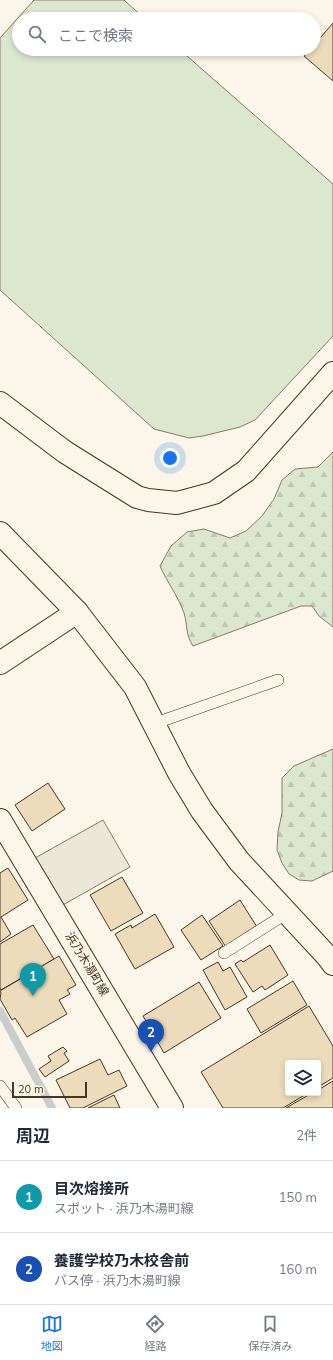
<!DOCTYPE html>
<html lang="ja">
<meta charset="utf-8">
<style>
:root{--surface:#fff;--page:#f6f6f7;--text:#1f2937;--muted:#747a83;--line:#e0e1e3;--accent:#1a73e8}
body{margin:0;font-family:Mulish,"Noto Sans JP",sans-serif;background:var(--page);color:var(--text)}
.controls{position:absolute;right:12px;bottom:12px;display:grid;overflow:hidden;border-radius:4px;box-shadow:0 2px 6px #0003}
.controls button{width:36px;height:36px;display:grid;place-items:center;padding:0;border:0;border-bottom:1px solid var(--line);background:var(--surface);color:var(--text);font:20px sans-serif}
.scale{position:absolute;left:12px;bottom:10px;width:75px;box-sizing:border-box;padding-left:4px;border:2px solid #4a3520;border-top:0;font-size:11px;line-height:14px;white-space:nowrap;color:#4a3520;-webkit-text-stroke:3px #fbf6e9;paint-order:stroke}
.you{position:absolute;left:170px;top:458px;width:14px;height:14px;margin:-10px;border:3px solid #fff;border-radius:50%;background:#1a73e8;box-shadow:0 0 0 6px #1a73e833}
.badge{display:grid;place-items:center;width:26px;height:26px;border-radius:50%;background:var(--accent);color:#fff;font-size:13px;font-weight:700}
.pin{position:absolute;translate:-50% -33px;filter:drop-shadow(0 1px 2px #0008)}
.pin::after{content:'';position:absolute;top:21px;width:14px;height:12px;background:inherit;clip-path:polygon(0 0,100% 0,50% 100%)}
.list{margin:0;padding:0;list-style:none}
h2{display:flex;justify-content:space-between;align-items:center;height:52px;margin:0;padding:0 16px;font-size:17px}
h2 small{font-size:13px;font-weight:400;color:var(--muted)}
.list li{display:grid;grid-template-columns:26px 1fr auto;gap:12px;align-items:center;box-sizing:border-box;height:72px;padding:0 16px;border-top:1px solid var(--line)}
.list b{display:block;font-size:15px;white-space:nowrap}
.list p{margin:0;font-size:13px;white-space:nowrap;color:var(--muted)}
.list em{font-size:13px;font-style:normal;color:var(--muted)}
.icon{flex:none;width:22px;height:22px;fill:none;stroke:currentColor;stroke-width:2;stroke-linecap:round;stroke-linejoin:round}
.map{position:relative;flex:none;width:333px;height:1108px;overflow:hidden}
.search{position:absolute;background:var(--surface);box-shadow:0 2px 6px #0003;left:12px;right:12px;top:12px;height:44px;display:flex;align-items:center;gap:10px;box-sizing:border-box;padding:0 14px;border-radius:22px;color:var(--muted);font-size:15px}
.sheet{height:196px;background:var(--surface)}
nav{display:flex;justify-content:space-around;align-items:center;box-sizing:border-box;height:56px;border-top:1px solid var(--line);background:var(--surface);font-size:11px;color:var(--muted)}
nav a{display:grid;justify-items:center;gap:2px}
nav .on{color:var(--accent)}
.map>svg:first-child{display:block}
.green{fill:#dce7d0;stroke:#887966}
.forest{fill:url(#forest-firs);stroke:#887966}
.parking{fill:#ede7d9;stroke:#887966}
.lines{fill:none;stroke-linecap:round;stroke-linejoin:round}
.stream{stroke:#c9cecd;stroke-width:8}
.building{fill:#ecdcbc;stroke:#4a3520}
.service-casing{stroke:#4a3520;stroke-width:12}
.minor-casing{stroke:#4a3520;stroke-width:24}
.secondary-casing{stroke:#4a3520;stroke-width:24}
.service{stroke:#fbf6e9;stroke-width:11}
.minor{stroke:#fbf6e9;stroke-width:22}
.secondary{stroke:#fbf6e9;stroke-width:22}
.labels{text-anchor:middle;stroke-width:3;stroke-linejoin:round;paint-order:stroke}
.street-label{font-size:12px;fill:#4a3520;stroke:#fbf6e9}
</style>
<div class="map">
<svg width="333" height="1108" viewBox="0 0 333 1108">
<defs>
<pattern id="forest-firs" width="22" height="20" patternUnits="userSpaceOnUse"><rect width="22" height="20" fill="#dce7d0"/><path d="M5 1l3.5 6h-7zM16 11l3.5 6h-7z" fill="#bec7b2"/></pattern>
</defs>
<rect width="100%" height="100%" fill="#fbf6e9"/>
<path class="green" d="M34,0H124L145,19H19V49H179L333,184V336L255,420L240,427L203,436L189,438L154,429L0,290V38Z"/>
<g class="forest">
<path d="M333,452V627L319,616L312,606H301L193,646C185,634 188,626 184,613C178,596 167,582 160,566L171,546L187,532L204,529L230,538L246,531L262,516L274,499L282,480L295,469L318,467Z"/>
<path d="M333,749V871L312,881L299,880L289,874L282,863L277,850L278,832L282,813V778L294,766Z"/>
</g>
<path class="parking" d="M103,820L130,867L61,906L35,858Z"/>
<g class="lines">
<path class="stream" d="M0,1011L52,1108"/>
</g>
<g class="building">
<path d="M333,23V81L304,56L311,49H314V45Z"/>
<path d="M48,783L65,809L32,831L15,805Z"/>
<path d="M8,868L28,900L1,917L11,934L0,942V873Z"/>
<path d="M122,877L143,913L111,931L90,895Z"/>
<path d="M240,900L257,927L226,947L209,921Z"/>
<path d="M155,914L174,947L135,969L115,934L131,925L132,928Z"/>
<path d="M202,915L223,946L201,960L181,930Z"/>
<path d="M33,925L54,959L1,990L0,988V944Z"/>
<path d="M270,945L288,975L265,990L262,986L253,992L235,964L241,960L243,962Z"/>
<path d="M59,956L76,985L67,990L70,994L59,1000L67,1014L27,1037L15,1018L12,1020L0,999L1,993L0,991Z"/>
<path d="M218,962L223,971L230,967L247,997L225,1010L203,970Z"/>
<path d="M293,981L307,1005L261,1033L247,1009Z"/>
<path d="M199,982L221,1018L164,1053L143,1016Z"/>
<path d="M309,1006L333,1046V1078L318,1087V1063H288V1093H308L283,1108H223L201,1072Z"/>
<path d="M63,1047L67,1051L64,1053L69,1061L45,1077L39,1069L51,1061L48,1056Z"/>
<path d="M100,1059L108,1075L119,1070L127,1086L83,1108H70L56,1080Z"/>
<path d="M333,1081V1108H286L312,1093H318V1090Z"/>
<path d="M114,1095L120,1108H88Z"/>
</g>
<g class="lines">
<g class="service-casing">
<g id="service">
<path d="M153,724L278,680"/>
<path d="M224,953L287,913"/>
<path d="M0,1086L16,1108"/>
</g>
</g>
<g class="minor-casing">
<g id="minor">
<path d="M0,403L65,452L137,497L148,500L177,503L214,493L246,471L333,373"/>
<path d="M0,533L77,612L135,687L179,773L202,811L239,861L327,956L333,964"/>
<path d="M0,663L77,612"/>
</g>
</g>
<g class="secondary-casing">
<path id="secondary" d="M0,820L172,1108"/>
</g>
<use href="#service" class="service"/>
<use href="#minor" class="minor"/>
<use href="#secondary" class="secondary"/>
</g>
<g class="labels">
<g class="street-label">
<text transform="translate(87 964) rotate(59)" y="4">浜乃木湯町線</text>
</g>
</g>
</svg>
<div class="controls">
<button><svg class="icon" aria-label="layers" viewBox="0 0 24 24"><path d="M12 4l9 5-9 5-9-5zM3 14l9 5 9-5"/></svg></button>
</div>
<div class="scale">20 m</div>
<div class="you"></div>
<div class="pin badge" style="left:33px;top:996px;background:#0f9aa8">1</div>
<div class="pin badge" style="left:151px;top:1052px;background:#1a4fb4">2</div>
<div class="search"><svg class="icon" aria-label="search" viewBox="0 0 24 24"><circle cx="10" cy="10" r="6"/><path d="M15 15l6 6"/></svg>ここで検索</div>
</div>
<section class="sheet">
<h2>周辺<small>2件</small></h2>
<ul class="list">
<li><span class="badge" style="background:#0f9aa8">1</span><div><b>目次熔接所</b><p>スポット · 浜乃木湯町線</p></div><em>150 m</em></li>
<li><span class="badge" style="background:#1a4fb4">2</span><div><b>養護学校乃木校舎前</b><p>バス停 · 浜乃木湯町線</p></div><em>160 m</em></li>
</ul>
</section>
<nav>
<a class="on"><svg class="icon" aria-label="map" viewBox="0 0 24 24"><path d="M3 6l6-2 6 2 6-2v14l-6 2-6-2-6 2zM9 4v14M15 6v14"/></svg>地図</a>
<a><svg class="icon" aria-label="directions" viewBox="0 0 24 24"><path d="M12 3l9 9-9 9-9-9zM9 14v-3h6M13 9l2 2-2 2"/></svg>経路</a>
<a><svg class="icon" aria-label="saved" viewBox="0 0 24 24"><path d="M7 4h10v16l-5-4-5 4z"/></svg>保存済み</a>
</nav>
